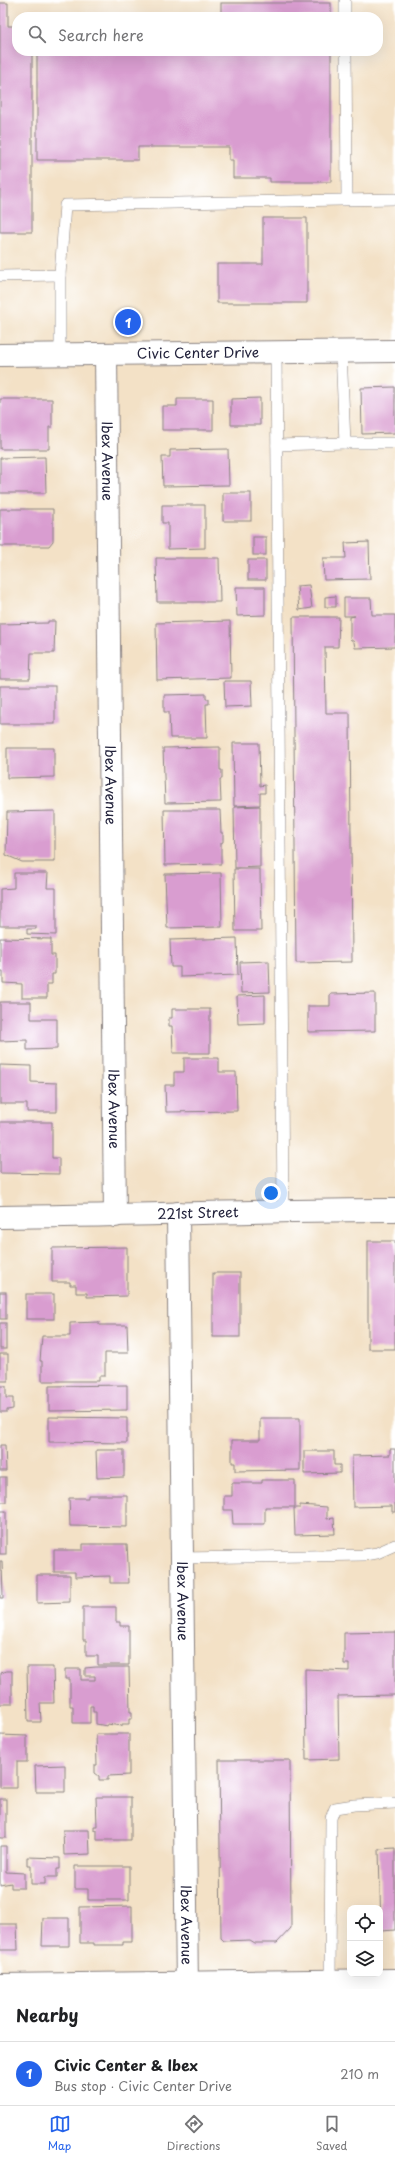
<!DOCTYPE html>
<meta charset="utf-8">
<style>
:root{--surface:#fff;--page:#f6f6f6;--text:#202124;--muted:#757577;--line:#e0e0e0;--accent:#2563eb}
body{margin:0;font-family:"Playpen Sans",sans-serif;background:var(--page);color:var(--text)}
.controls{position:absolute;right:12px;bottom:12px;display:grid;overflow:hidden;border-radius:8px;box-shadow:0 4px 16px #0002}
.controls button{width:36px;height:36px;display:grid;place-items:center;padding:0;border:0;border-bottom:1px solid var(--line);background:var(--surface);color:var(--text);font:20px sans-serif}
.you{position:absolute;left:271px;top:1193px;width:14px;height:14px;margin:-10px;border:3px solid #fff;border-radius:50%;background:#1a73e8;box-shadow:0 0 0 6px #1a73e833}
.badge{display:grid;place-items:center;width:26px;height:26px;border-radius:50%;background:var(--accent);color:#fff;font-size:13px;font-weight:700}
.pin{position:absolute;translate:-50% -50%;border:2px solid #fff;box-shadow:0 1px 4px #0006}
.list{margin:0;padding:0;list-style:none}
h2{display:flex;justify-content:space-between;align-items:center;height:52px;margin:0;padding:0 16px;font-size:17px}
h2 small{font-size:13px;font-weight:400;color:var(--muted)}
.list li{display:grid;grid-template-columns:26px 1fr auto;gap:12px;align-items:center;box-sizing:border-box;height:64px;padding:0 16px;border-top:1px solid var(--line)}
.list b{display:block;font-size:15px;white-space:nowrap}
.list p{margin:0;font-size:13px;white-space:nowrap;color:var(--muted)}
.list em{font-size:13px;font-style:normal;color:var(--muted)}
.icon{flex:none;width:22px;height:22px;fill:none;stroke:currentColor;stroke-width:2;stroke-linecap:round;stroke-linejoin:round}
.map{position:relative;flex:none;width:395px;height:1989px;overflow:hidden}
.search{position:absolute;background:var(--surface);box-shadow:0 4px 16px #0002;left:12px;right:12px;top:12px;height:44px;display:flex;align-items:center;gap:10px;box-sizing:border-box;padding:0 14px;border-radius:16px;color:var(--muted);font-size:15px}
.sheet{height:116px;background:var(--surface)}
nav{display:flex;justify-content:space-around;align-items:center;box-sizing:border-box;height:56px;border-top:1px solid var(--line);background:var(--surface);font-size:11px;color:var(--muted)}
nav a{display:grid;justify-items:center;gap:2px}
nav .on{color:var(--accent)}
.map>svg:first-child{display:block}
.building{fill:#d99dd0}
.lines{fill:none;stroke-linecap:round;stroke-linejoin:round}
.service-casing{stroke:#8a8280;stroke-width:12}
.minor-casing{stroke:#8a8280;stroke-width:24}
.tertiary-casing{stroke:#8a8280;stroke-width:24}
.service{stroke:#fff;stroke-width:11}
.minor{stroke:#fff;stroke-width:22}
.tertiary{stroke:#fff;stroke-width:22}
.labels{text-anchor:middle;stroke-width:3;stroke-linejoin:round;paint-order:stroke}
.street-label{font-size:14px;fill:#22223b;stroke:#fff}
</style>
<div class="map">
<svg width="395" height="1989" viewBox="0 0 395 1989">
<rect width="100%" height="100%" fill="#fff"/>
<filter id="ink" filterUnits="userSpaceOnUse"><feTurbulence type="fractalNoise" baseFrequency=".025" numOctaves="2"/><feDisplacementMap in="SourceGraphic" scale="8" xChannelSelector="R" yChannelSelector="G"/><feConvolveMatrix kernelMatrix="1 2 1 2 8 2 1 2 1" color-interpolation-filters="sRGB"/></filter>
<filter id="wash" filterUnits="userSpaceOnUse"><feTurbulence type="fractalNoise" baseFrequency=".012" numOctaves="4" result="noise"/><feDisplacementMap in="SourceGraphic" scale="16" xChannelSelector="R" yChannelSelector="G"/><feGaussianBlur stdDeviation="0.9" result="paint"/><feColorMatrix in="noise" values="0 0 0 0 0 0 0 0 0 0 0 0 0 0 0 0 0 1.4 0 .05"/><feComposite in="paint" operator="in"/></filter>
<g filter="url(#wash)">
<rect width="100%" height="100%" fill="#f3e1c6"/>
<g id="blocks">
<g class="building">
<path d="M0,3H8V26H17V51H32V232H0Z"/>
<rect x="221" y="3" width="110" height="14"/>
<path d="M37,51H331V182H270V178H233V160H229V147H138V160H37Z"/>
<path d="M263,218H307V303H217V264H263Z"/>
<path d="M395,387V433L362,434L361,388Z"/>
<path d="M260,398V425H231V399Z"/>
<path d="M0,399H52V427H49V449H0Z"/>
<path d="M177,399H213V430H162V406H177Z"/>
<path d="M228,449L229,485L163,486L162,457H170V450Z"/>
<path d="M45,457L46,493H0V458Z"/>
<rect x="223" y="493" width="28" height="28"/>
<path d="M162,505H205V548L168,549V523H162Z"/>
<path d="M0,509H53V541L49,546H0Z"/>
<rect x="253" y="537" width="13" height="18"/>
<path d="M369,542L370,579L324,580L323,558H346L345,543Z"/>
<path d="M156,558H219L220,602H157Z"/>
<rect x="248" y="560" width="18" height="20"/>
<path d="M309,585L312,608L299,610L297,586Z"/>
<path d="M236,587H265V615L237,616Z"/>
<path d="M336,596V607H325V597Z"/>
<path d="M344,598H371L372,615H395V647L355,648L354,642L350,639V617L355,616H344Z"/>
<path d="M293,617H339L338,647H325L326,713H350L352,962L296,963Z"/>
<path d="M48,621H55L54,653H31L30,679H0V624L48,623Z"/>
<path d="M230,621L231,678L157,680L156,623Z"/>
<path d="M224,681H251L252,706L225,707Z"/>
<rect x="0" y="686" width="55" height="38"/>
<path d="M206,694V699H209V704H206L207,738H170L169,712H164V695Z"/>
<path d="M233,743H259L260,786L265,785V793H260V805L234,806Z"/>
<path d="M220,747V770H222V779H220L221,802L165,803L163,748Z"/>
<path d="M7,748H54V777L7,778Z"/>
<path d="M260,806V867L235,868L234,807Z"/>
<path d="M164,810H220L221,833H223V842L221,843V864L165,865Z"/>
<path d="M55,811V862H22L6,855L7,812Z"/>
<path d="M234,869H260L261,931H235Z"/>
<path d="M14,873H48L47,888H56V935L27,934V929H36V926H0V889L14,888Z"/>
<path d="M221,873L222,927L167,928L165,874Z"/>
<path d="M0,938L51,939V955H55V974H52V984H47V998H22V984L3,983V971H0Z"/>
<path d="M237,938L238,975L180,977V967H171L170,940Z"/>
<path d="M269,961L270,992L241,993L240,962Z"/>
<path d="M375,993V1031L308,1032V1006H330V994Z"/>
<path d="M265,995V1023L238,1024L237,996Z"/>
<path d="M0,1002H31V1019H57V1049L27,1050V1040L0,1041Z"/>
<path d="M172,1009H210V1053H173L172,1026H169V1018H172Z"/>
<path d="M184,1058H219V1072H236L237,1111L166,1112L165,1085H174V1072H184Z"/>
<path d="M0,1065L31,1066V1082L57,1083V1112H27V1104H0Z"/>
<path d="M0,1122H52V1158H59V1174L0,1173Z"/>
<rect x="368" y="1241" width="27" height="108"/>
<path d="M127,1247V1296L87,1297V1293H76V1285H70V1282H52V1248Z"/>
<rect x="213" y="1273" width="27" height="64"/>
<rect x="0" y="1292" width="6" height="27"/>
<rect x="26" y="1294" width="28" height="25"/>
<path d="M99,1322V1325H127L128,1353H105V1376H99V1381H42V1361H40L42,1336H70V1323Z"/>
<rect x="0" y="1323" width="6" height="26"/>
<rect x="0" y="1354" width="8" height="27"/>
<path d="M127,1385V1410L49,1411V1386Z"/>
<path d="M0,1386H6V1398H13V1409L7,1410V1412H0Z"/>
<path d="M49,1417L127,1418V1443L49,1442Z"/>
<path d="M260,1418H300V1470L235,1471V1463H232V1440H260Z"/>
<path d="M0,1445H5L6,1471H0Z"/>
<path d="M390,1449H395V1512H392V1506L353,1507L352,1456L390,1455Z"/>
<path d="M96,1450H124V1477L97,1478Z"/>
<path d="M304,1451H334V1465H340V1473L304,1474Z"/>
<rect x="0" y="1477" width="6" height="25"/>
<path d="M262,1480H295V1507H265V1524H233L232,1510H224V1496H232V1483H262Z"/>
<path d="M88,1495H127V1527L70,1526L69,1498H88Z"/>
<path d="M300,1505L327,1507V1519L334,1518L335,1534L295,1535L294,1508H300Z"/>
<rect x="0" y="1511" width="6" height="43"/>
<path d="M83,1544H127L129,1583H110V1576L75,1577V1572H54V1550H83Z"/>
<path d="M0,1561H2L3,1598H0Z"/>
<path d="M37,1575H70V1602L37,1603Z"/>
<path d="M83,1607H116V1622H120V1626H129V1665H98V1656H86V1640H83Z"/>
<path d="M395,1632V1695L338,1696L339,1759L306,1760L305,1669L349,1671V1664H344V1633Z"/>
<path d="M27,1667H53L54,1703H40L41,1722H28Z"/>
<path d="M96,1667H129L130,1712H132V1719H129V1724H122V1726L107,1724V1726L96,1724V1712H93V1706H90V1723H73V1706H70V1679H65V1669H81V1680H95V1676H85V1668Z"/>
<path d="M6,1671H12V1704H0V1673Z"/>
<path d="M96,1734H129V1775L108,1776V1780H99V1776L95,1773V1765H97Z"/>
<path d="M0,1735L27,1736V1762H17V1788H0Z"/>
<path d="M219,1760H290L291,1928L277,1943H255L250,1940L224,1941L221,1938Z"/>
<path d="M65,1765V1792H36L35,1766Z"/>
<path d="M96,1797H131V1840H97V1830L94,1831V1826H97Z"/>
<rect x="0" y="1799" width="6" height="39"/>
<path d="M63,1830H89L90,1854L64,1855Z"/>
<path d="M0,1846H6V1872L24,1873V1888H11V1883L0,1885Z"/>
<path d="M395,1848V1930L381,1931L379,1849Z"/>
<path d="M27,1857L60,1858V1869H57V1877H45V1884H31V1865H27Z"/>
<path d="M75,1866H129V1900H88V1889H75Z"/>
<path d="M132,1906V1942H123V1945H94V1943H80V1907Z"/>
<path d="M43,1918H69V1946H42Z"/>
<path d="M0,1924H17L18,1950H0Z"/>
</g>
</g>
</g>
<g filter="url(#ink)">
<use href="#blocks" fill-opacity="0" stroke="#8a8280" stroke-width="1"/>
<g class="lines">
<g class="service-casing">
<g id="service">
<path d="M345,0V17"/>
<path d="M346,51L347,199"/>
<path d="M60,275V354"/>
<path d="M0,276L60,275L65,205L395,199"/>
<path d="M341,351L345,443H395"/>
<path d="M276,352L283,1210"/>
<path d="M277,445L345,443"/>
<path d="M181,1558L364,1555L377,1553L395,1545"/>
<path d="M330,1981L331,1818L335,1808L354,1805L395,1803"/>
</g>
</g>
<g class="minor-casing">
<g id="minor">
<path id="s1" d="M106,354L115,1216"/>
<path id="s2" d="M178,1213L187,1989"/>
<path id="s3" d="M0,1217C132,1216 263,1210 395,1210"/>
</g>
</g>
<g class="tertiary-casing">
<g id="tertiary">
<path id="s4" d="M0,355L395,351"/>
<path d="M0,1985L395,1980"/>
</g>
</g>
<use href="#service" class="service"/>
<use href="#minor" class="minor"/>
<use href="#tertiary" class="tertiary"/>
</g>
</g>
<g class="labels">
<g class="street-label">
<text dy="5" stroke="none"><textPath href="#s4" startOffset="198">Civic Center Drive</textPath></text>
<text dy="5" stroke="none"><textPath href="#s1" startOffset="107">Ibex Avenue</textPath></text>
<text dy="5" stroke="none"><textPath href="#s1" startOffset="431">Ibex Avenue</textPath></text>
<text dy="5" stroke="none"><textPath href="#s1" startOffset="755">Ibex Avenue</textPath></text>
<text dy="5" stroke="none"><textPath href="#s3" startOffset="198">221st Street</textPath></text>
<text dy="5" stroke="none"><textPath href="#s2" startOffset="388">Ibex Avenue</textPath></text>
<text dy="5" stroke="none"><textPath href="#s2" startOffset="712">Ibex Avenue</textPath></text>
</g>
</g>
</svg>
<div class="controls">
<button><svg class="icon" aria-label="locate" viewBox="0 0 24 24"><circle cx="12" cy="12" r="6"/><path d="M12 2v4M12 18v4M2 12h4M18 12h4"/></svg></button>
<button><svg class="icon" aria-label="layers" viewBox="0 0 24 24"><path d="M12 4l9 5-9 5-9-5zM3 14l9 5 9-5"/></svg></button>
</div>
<div class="you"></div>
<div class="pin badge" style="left:128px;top:322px">1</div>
<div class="search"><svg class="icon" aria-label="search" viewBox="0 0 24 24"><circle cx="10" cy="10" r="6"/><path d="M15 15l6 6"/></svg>Search here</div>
</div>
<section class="sheet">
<h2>Nearby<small></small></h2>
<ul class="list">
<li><span class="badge">1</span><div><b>Civic Center &amp; Ibex</b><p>Bus stop · Civic Center Drive</p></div><em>210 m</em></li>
</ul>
</section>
<nav>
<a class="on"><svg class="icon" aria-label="map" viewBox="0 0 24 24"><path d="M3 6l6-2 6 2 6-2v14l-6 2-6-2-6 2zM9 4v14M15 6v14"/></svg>Map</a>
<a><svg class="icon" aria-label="directions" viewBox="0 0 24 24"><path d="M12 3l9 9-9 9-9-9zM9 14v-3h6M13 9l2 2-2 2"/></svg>Directions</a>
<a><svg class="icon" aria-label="saved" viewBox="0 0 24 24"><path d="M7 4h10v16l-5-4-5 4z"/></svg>Saved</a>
</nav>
